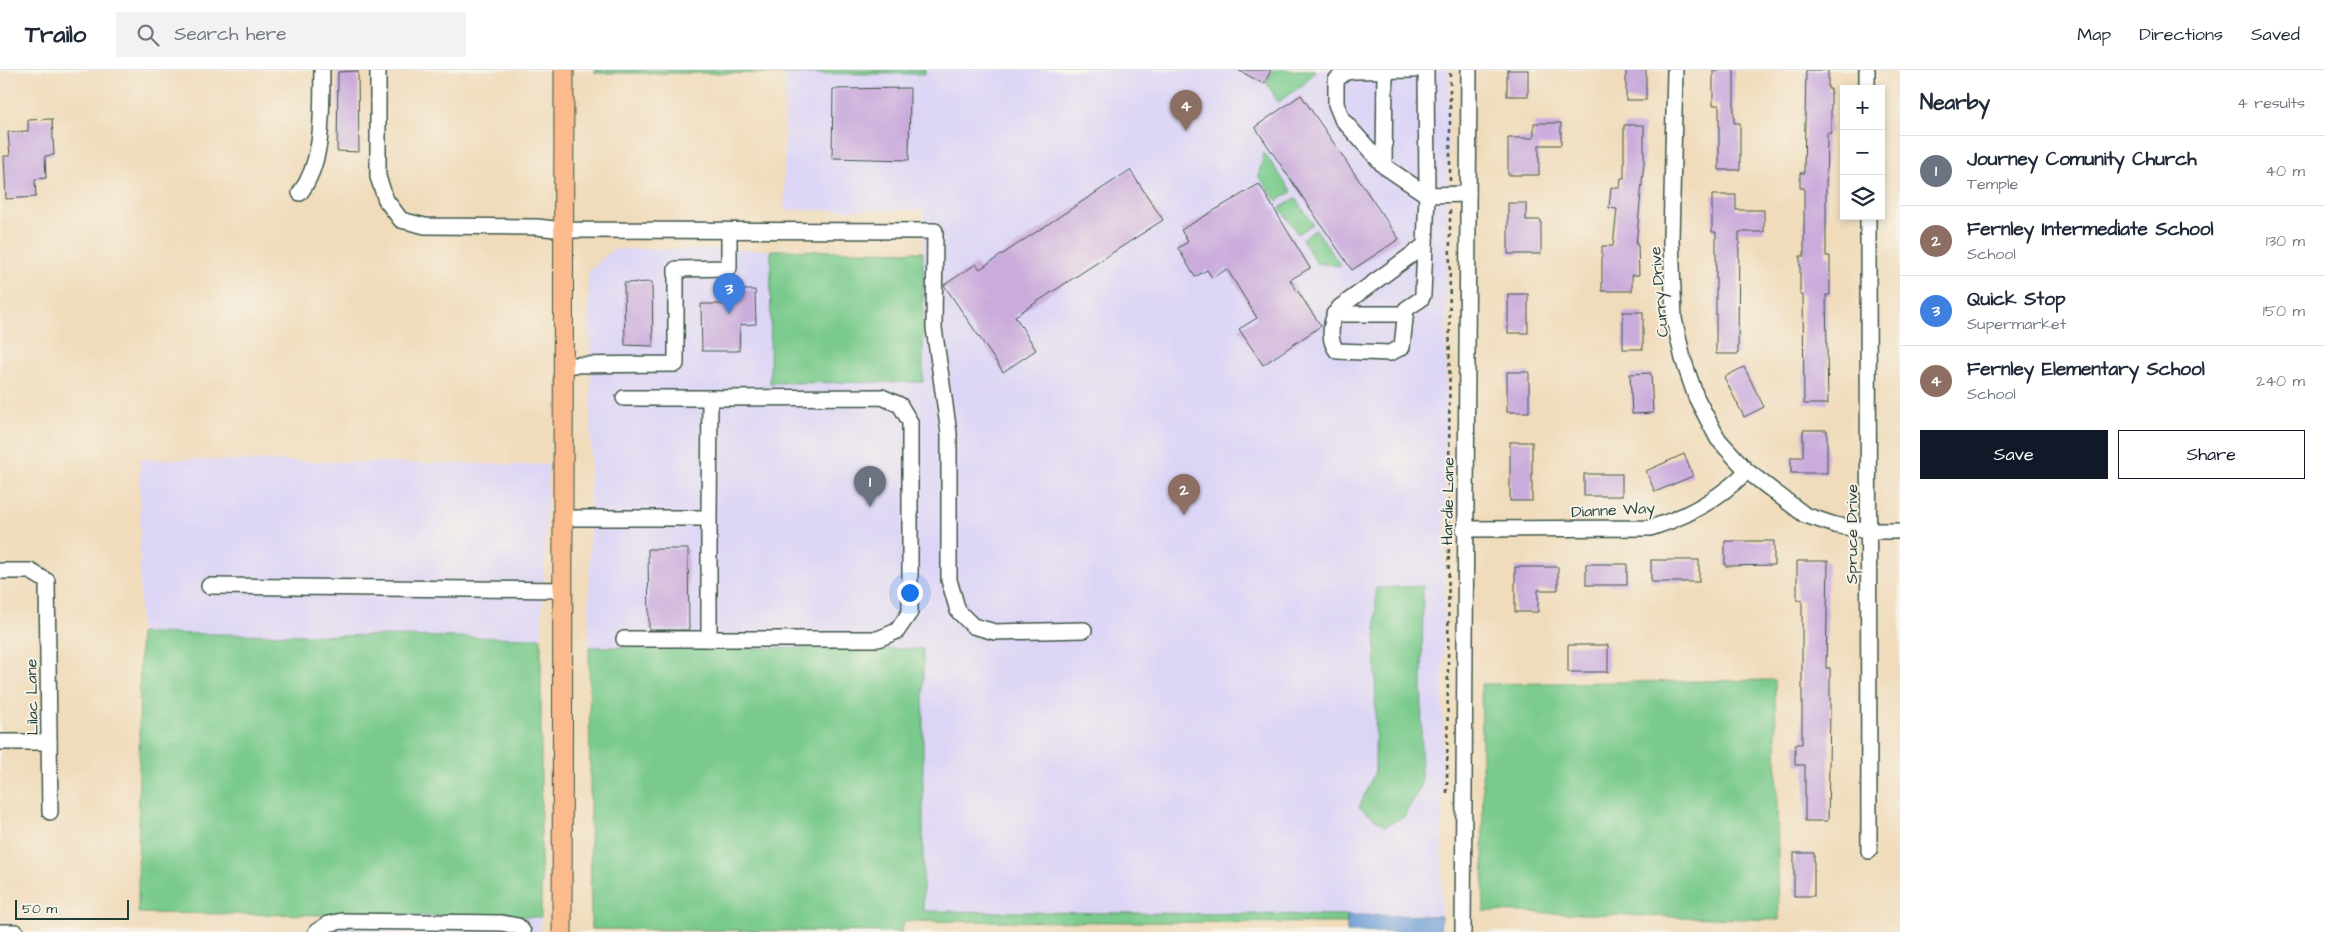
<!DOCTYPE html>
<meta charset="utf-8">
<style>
:root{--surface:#fff;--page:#f2f2f3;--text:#1f2937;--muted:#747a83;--line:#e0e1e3;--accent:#111827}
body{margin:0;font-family:"Architects Daughter",sans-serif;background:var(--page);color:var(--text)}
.controls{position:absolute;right:15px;top:15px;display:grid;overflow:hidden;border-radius:0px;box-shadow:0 2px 8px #0003}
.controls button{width:45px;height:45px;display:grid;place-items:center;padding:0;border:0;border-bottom:1px solid var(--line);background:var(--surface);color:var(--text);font:25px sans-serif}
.scale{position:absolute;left:15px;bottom:12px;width:114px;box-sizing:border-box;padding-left:5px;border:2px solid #1f3d34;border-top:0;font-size:14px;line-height:18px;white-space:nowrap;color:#1f3d34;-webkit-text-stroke:4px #f7f3e8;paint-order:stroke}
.you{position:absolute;left:909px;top:522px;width:18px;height:18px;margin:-12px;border:4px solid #fff;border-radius:50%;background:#1a73e8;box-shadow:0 0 0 8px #1a73e833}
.badge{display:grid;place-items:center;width:32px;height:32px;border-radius:50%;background:var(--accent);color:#fff;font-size:16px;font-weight:700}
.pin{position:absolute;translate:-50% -41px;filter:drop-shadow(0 1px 2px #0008)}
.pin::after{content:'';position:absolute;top:26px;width:18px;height:15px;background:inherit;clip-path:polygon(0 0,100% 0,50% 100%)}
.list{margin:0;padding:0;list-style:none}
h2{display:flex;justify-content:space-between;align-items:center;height:65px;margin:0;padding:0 20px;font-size:21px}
h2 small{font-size:16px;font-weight:400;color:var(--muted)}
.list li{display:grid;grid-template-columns:32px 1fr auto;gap:15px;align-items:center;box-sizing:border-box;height:70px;padding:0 20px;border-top:1px solid var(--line)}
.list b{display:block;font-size:19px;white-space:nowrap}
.list p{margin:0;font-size:16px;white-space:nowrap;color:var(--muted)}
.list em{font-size:16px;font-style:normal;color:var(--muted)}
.actions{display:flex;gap:10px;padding:15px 20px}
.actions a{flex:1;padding:11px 0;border:1px solid var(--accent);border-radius:0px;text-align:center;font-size:18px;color:var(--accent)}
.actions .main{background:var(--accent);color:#fff}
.icon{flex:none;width:28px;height:28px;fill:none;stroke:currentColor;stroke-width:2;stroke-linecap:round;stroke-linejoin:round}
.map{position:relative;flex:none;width:1900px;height:862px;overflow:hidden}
header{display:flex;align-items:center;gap:30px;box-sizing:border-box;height:70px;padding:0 25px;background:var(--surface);border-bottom:1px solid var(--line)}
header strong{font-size:24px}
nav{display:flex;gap:28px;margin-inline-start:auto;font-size:18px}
.search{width:350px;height:45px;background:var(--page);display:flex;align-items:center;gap:12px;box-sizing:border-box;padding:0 18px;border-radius:0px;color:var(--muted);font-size:19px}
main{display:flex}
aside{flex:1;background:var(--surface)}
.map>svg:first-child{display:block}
.built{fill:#ddd5f6}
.green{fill:#79ca8c;stroke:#4c8460}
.water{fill:#6e9ed7;stroke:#466e86}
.building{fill:#caacdc}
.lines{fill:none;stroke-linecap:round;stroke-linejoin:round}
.minor-casing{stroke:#3e5548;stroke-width:18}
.major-casing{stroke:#3e5548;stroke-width:21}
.path{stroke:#3e5548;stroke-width:2.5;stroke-dasharray:4 4;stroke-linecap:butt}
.minor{stroke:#fff;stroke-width:15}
.major{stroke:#fbbb8c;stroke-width:19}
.labels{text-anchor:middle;stroke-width:4;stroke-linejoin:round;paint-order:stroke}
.street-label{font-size:16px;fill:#1f3d34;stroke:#f7f3e8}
</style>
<header>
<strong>Trailo</strong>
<div class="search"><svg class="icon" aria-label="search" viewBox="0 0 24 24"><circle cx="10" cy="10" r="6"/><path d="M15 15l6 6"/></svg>Search here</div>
<nav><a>Map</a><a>Directions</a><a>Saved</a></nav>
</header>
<main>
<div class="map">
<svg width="1900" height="862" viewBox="0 0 1900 862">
<rect width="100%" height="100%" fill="#f7f3e8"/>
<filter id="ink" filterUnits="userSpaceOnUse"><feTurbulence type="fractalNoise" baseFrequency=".02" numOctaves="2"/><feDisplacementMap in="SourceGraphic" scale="10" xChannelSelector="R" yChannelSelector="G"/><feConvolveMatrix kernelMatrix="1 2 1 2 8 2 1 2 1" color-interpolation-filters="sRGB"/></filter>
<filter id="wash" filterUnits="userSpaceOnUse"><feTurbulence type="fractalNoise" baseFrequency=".0096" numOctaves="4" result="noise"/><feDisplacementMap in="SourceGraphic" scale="20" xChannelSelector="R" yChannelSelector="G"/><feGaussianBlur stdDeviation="1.12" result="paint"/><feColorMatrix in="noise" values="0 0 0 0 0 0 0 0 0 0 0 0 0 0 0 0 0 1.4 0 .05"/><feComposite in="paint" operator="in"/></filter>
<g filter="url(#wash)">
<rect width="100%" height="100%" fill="#f0dcbb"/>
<g class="built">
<path d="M925,0H1449L1441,846L923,842V579L589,577L591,317L588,202L613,179L771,180L770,312L923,311L924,140H784L785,3L925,4Z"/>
<path d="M140,389L548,395L541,568L140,563Z"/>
<path d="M328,846L541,847L540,862H328Z"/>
</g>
<g class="green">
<path d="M595,0H925V4L595,3Z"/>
<path d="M1273,0H1316L1303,15L1278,32L1266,12Z"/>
<path d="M1264,83L1292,122L1277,131L1258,106Z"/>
<path d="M1295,128L1313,154L1298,164L1280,138Z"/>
<path d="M1316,159L1341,196L1316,193L1302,169Z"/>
<path d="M771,180L923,182V312L770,313Z"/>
<path d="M1423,516L1421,716L1404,747L1385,756L1359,737L1375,701L1376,518Z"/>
<path d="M140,563L541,568V847L138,843Z"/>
<path d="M589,577L923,579V841L1347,845V853L904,851L901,862L591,859Z"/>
<path d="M1775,610L1779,850L1484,841L1481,614Z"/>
</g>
<path class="water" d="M1347,845L1441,846L1440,862H1347Z"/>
<g id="blocks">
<g class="building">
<path d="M1238,0H1271L1264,14Z"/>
<rect x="1507" y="0" width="21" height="26"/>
<rect x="1626" y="0" width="20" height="30"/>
<path d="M1713,0H1734V53H1740V100H1719V35H1713Z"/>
<path d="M1806,0H1828V19H1831V63H1827L1826,118V186H1830V225H1826L1828,334H1804L1803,225H1800V186H1804V118H1800V103H1804Z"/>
<path d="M358,1L359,82L337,81L338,2Z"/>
<path d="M910,18L909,90L832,88L833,19Z"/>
<path d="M1301,25L1399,169L1352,200L1255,57Z"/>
<path d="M52,49L54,85L45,86L46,108L35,109L36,127L6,129L4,86H10L8,62L28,61V50Z"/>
<path d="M1534,53H1561V75H1539V105H1508V68H1534Z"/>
<path d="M1624,55H1644V92L1636,175H1638L1639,205H1632V221H1602V176H1613L1617,139L1609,138L1611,117L1620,118L1621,108H1624Z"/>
<path d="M1130,100L1163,150L1015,246L1036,280L1003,302L944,215L976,194L980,199Z"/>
<path d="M1259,114L1310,198L1290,210L1321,256L1263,295L1239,259L1257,248L1227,199L1212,208L1207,200L1195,207L1178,178L1188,172L1181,160Z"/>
<path d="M1712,125H1736V140H1764V162H1739L1738,284H1716V162H1712Z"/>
<path d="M1508,133H1526V150H1541V184H1508Z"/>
<path d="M652,212L653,276L625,275L624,213Z"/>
<path d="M737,220H755L756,254L740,255L739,281H702L701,234H738Z"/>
<rect x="1508" y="224" width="20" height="39"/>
<rect x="1623" y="242" width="20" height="37"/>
<path d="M1744,297L1764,337L1744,347L1724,307Z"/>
<rect x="1507" y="302" width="22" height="40"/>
<path d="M1651,303L1653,343L1632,344L1630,304Z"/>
<path d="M1803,360H1827V403H1791V387H1803Z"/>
<rect x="1510" y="372" width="22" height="59"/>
<path d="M1684,384L1693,406L1655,422L1646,401Z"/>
<rect x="1584" y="404" width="38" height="22"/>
<path d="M1725,471H1774V495L1725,496Z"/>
<path d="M648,479H688L689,560H649Z"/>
<rect x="1651" y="490" width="48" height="22"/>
<path d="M1797,491H1828L1826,598H1830V641L1828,751H1805V695H1795V674H1802V530H1797Z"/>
<rect x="1586" y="494" width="41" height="21"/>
<path d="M1515,497H1558V520H1538V542H1515Z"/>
<rect x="1568" y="575" width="40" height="27"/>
<rect x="1794" y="783" width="20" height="43"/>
</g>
</g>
</g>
<g filter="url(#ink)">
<use href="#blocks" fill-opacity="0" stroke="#3e5548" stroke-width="1"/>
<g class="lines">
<g class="minor-casing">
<g id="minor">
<path d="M378,0V107L386,130L401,150L425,156L537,157L563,160L935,161L934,258L949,363V510L958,541L973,556L995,562L1084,560"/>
<path d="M1414,0L1354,1L1346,2L1336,10V34L1342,49L1384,96L1427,125L1423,225L1421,229L1406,239L1402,277L1390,283L1337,281C1327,269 1331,247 1340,237L1425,175"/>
<path d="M1426,0L1427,125L1468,124"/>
<path d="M1675,0L1671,169L1674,249L1683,289L1696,327L1718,369L1747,401L1805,445L1835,455L1868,461H1900"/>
<path d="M1867,0V19"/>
<path d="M1384,96L1385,0"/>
<path d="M300,123C325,89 321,41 322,0"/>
<path d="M1868,146L1869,781"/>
<path d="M1334,244H1405"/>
<path d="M563,295L676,294V199L729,198V161"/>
<path d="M624,328H710"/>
<path d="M563,448H709V569H878L897,561L910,542V352L900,335L882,327L710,328L709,448"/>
<path d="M1464,459L1650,458C1687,447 1719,429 1747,401"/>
<path d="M0,501H30L47,511L50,742"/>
<path d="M209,516L563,520"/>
<path d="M624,569H709"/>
<path d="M0,672H49"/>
<path d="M0,862H16"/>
<path d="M316,862L328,854L342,851L502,853L518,856L523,862"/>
<path d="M1463,862L1469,0"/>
</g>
</g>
<g class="major-casing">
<path id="major" d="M562,862L564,0"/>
</g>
<g class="path">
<path d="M1450,111V0"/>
<path d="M1449,456L1450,139"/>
<path d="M1447,723L1449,464"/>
</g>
<use href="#minor" class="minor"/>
<use href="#major" class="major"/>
</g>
</g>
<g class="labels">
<g class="street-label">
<text transform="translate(1658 222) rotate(-95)" y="6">Curry Drive</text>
<text transform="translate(1447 431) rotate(-89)" y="6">Hardie Lane</text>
<text transform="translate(1613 439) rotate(-3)" y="6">Dianne Way</text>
<text transform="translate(1851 464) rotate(-90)" y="6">Spruce Drive</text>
<text transform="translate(31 627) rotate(-91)" y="6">Lilac Lane</text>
</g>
</g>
</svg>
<div class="controls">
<button>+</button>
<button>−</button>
<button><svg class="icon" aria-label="layers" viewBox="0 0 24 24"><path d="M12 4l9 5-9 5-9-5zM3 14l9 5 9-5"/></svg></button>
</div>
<div class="scale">50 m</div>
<div class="you"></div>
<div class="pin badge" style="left:870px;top:437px;background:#6b7280">1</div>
<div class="pin badge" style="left:1184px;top:445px;background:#8d6e63">2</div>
<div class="pin badge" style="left:729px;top:244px;background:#3f7fe0">3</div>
<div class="pin badge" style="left:1186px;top:61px;background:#8d6e63">4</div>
</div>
<aside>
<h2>Nearby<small>4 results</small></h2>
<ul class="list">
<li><span class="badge" style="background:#6b7280">1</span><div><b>Journey Comunity Church</b><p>Temple</p></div><em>40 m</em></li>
<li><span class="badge" style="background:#8d6e63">2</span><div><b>Fernley Intermediate School</b><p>School</p></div><em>130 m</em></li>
<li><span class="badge" style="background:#3f7fe0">3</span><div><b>Quick Stop</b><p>Supermarket</p></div><em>150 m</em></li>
<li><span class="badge" style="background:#8d6e63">4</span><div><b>Fernley Elementary School</b><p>School</p></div><em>240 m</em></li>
</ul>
<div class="actions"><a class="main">Save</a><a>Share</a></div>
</aside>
</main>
